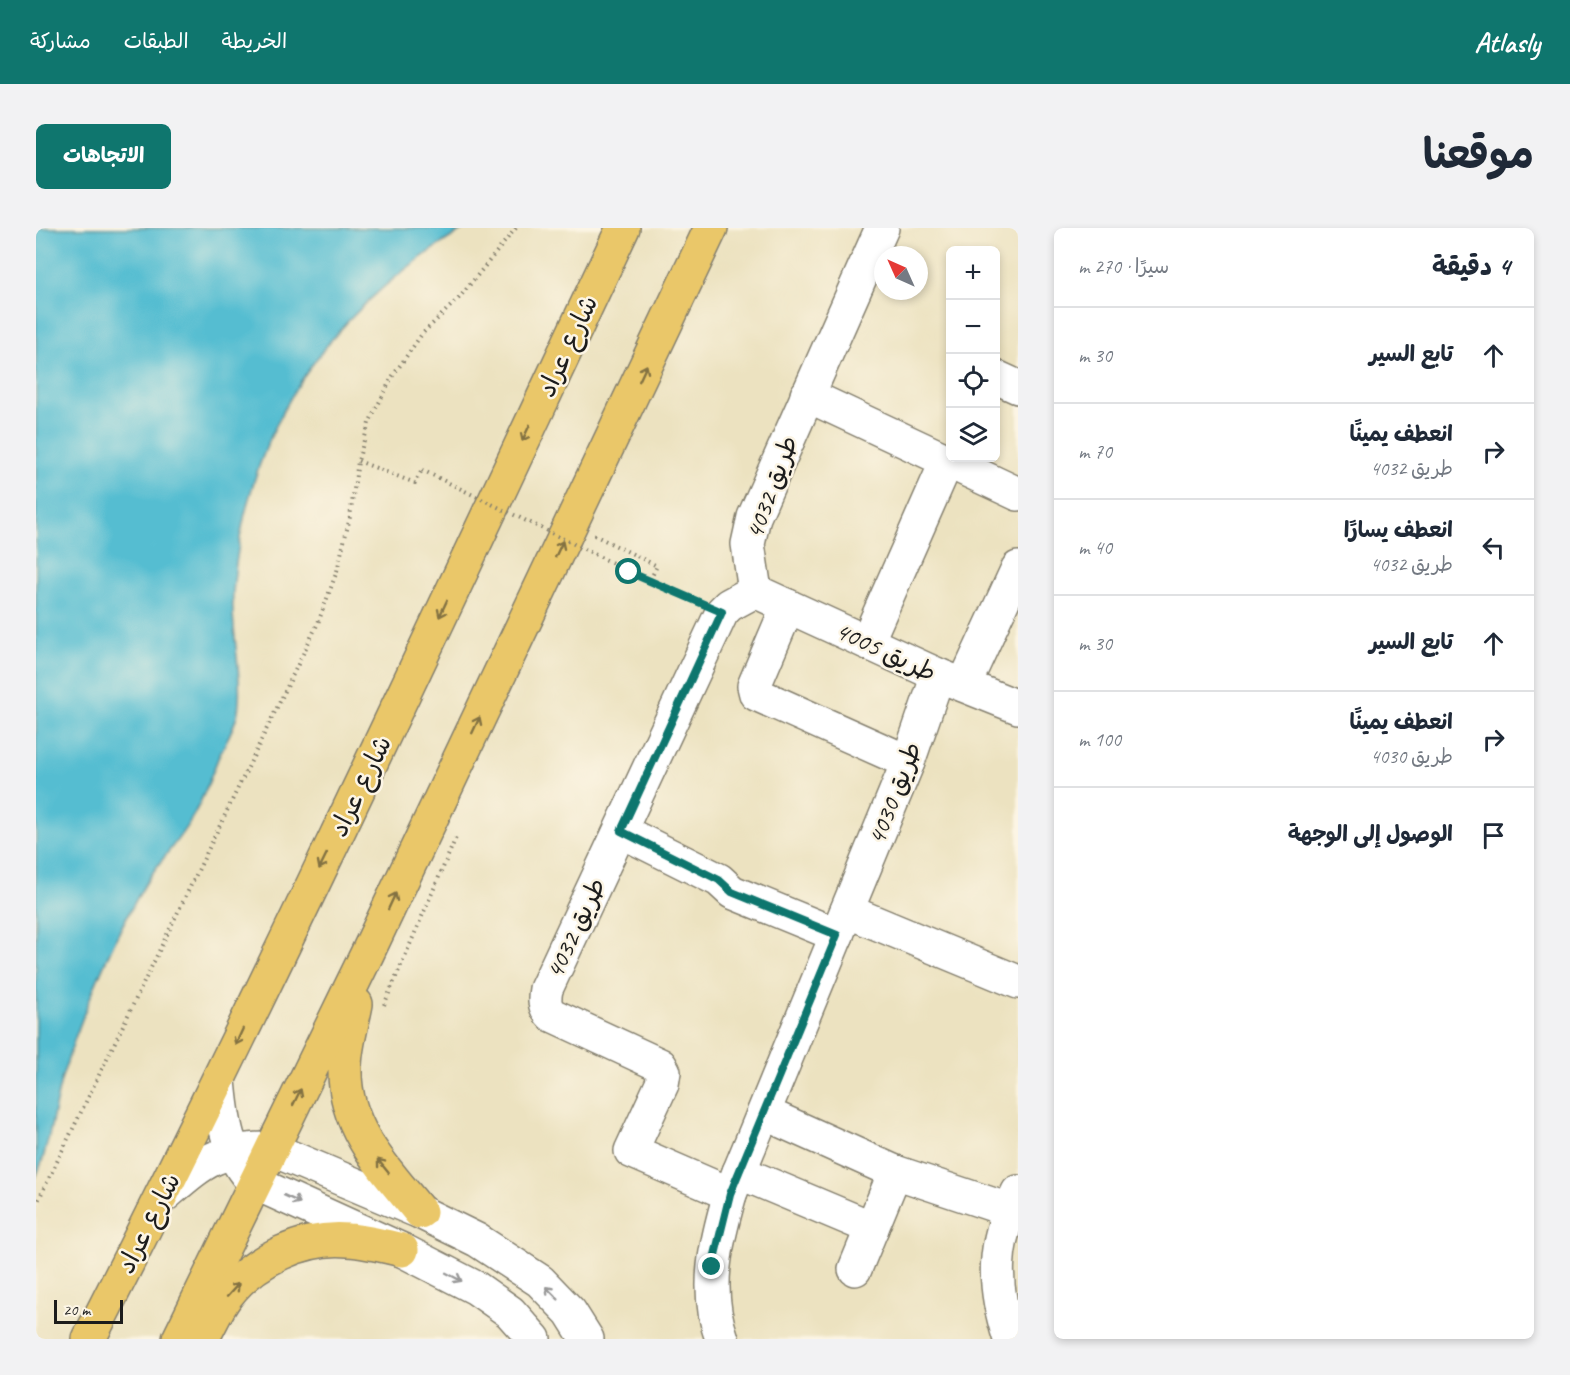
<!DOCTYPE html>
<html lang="ar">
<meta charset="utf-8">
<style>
:root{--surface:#fff;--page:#f2f2f3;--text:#1f2937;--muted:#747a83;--line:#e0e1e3;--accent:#0f766e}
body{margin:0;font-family:Caveat,"Playpen Sans Arabic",sans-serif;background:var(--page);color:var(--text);direction:rtl}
.controls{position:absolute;right:18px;top:18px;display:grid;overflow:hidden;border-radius:9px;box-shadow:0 3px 9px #0003}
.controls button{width:54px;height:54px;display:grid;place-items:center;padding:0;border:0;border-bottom:2px solid var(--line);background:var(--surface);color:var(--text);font:30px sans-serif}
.compass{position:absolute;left:838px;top:18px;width:54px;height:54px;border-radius:50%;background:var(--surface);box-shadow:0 3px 9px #0003;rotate:315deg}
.scale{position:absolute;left:18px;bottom:15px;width:69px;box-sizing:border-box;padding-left:6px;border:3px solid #1c1c1c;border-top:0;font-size:16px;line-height:21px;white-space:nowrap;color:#1c1c1c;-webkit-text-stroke:4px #fcf5e5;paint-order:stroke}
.stop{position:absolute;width:18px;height:18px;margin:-14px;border:4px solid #0f766e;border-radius:50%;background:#fff}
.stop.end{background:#0f766e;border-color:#fff;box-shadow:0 2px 6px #0008}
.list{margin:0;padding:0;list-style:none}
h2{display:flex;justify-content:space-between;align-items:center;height:78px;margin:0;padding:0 24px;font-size:26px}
h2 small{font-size:20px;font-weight:400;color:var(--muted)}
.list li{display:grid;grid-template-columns:39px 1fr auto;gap:18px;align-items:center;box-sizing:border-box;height:96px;padding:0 24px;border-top:2px solid var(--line)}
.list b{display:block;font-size:22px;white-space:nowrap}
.list p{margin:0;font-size:20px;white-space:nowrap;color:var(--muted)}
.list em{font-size:20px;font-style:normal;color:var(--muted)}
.icon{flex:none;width:33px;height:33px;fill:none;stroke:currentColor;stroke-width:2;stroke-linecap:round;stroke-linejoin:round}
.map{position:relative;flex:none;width:982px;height:1111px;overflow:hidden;direction:ltr;border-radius:9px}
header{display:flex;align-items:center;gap:36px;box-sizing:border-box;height:84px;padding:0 30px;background:var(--accent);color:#fff}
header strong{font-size:28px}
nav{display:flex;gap:33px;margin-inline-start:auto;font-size:21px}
.intro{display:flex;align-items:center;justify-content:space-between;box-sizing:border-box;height:144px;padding:0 36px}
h1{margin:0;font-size:42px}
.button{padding:15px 27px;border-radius:9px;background:var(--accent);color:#fff;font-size:21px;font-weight:700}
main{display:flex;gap:36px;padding:0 36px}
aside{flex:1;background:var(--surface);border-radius:9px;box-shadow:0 3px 9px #0003}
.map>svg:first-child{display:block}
.water{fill:#54bdd1;stroke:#386c76;stroke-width:1.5}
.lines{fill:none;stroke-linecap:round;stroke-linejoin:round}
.minor-casing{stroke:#847f6e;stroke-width:36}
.major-casing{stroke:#847f6e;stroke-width:36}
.path{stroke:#847f6e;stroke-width:4;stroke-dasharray:1.5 4.5;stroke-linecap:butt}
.minor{stroke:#fff;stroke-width:33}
.major{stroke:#eac769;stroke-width:33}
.path-bridge{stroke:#847f6e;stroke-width:4;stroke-dasharray:1.5 4.5;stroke-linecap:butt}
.oneway{stroke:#837242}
.oneway2{stroke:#999}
.route{stroke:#0f766e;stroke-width:8}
.labels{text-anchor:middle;stroke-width:5;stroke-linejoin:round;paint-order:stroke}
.street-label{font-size:26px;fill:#1c1c1c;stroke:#fcf5e5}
</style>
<header>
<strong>Atlasly</strong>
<nav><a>الخريطة</a><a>الطبقات</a><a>مشاركة</a></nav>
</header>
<div class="intro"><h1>موقعنا</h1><a class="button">الاتجاهات</a></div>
<main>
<aside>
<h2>4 دقيقة<small>سيرًا · 270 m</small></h2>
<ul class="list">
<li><svg class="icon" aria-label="ahead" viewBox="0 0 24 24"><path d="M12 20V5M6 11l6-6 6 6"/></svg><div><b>تابع السير</b></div><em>30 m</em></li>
<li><svg class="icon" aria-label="right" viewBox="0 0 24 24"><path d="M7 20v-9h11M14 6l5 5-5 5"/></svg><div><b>انعطف يمينًا</b><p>طريق 4032</p></div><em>70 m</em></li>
<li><svg class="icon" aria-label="left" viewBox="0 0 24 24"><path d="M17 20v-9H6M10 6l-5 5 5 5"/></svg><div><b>انعطف يسارًا</b><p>طريق 4032</p></div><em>40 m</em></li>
<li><svg class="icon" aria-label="ahead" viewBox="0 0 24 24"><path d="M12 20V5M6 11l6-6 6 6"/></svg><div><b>تابع السير</b></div><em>30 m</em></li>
<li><svg class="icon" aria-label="right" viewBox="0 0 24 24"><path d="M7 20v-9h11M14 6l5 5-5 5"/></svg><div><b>انعطف يمينًا</b><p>طريق 4030</p></div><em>100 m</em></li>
<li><svg class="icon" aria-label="arrive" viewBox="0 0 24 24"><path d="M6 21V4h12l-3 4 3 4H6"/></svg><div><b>الوصول إلى الوجهة</b></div></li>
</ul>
</aside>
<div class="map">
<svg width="982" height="1111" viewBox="0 0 982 1111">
<rect width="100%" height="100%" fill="#fcf5e5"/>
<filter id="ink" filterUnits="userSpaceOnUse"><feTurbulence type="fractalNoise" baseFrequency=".0167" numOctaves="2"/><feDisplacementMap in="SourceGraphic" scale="12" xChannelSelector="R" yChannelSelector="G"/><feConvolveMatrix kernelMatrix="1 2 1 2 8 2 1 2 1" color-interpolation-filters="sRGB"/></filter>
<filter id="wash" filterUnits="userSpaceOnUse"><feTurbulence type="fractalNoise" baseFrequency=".008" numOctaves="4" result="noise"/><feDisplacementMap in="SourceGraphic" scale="24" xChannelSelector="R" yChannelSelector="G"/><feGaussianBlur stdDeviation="1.35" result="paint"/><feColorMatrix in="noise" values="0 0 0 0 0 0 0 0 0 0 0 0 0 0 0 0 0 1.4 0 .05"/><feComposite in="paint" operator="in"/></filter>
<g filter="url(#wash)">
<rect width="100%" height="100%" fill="#ece2c0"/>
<path class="water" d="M0,0H430C290,84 210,199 197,364C194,401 209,455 201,488C197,502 189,515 183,528C175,548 168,569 157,588C145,610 127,629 113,650C100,671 87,695 77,717C57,760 40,804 26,849C17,882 14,917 0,949Z"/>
</g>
<g filter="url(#ink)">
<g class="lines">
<g class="minor-casing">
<g id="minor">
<path d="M960,149L982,159"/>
<path d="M771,167L982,266"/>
<path d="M719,363L712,316L718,289L846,0"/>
<path d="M719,363L902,447L982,479"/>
<path d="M752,378L718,458L720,466L872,534"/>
<path d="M831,414L911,233"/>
<path d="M928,457L982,340"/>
<path d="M585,603L683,652L696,664L801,707"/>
<path d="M811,683L982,754"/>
<path d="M183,852C186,888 191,930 219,955L366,1022L440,1060L474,1084L498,1111"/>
<path d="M728,885L859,944L973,982"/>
<path d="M703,944L836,1000"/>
<path d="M694,966L595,923L626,856L628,844L624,837L516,787C508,779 508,772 510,761L686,384L693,377L719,363"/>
<path d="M125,970C165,936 179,920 235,921L384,984L441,1012L504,1053L534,1084L551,1111"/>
<path d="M819,1041L859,944"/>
<path d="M686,1111C668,1061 680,1015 694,966L872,534L902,447"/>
<path d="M974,1111C956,1057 956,1016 982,964"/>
</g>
</g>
<g class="major-casing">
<g id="major">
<path d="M320,776C316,798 308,821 309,844C309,902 350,942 384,984"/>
<path d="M53,1111C239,745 412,372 587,0"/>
<path d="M143,1111L331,726L675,0"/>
<path d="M166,1111C174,1097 181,1080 191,1067C217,1032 269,1008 312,1012C330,1013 349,1018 366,1022"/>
</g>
</g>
<g class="path">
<path d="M322,233L379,255L386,242"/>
<path d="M558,307L621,338L614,352"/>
<path d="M593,343L661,373"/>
<path d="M348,777L421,607"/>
<path d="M0,977L282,395L301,343L314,289L322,233L333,195L356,149L386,106L423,70L480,0"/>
</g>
<use href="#minor" class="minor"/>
<use href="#major" class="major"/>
<path class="path-bridge" d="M386,242L593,343"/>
</g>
<defs><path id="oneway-shaft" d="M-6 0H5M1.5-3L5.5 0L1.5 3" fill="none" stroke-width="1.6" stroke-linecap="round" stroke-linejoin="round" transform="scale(1.5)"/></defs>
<g class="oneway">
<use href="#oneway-shaft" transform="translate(607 145) rotate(-65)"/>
<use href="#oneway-shaft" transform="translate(490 205) rotate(115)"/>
<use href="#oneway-shaft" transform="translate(523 321) rotate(-65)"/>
<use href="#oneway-shaft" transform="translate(407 381) rotate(115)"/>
<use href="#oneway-shaft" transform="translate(440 497) rotate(-65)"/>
<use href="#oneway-shaft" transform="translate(287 633) rotate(116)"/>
<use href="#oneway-shaft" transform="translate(356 673) rotate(-65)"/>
<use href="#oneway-shaft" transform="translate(203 809) rotate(115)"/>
<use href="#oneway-shaft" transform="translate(261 869) rotate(-64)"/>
<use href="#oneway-shaft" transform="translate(347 938) rotate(-129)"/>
<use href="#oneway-shaft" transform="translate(197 1062) rotate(-48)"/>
</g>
<g class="oneway2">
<use href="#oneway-shaft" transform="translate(256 971) rotate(25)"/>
<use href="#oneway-shaft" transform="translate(418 1049) rotate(28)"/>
<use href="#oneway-shaft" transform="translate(516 1065) rotate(-135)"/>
</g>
</g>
<g class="lines" filter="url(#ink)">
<path class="route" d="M593,344L686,384L585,603L683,652L696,664L801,707L694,966L676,1039"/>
</g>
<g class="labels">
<g class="street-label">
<text transform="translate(531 118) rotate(-65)" y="9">شارع عراد</text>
<text transform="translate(735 259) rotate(-70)" y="9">طريق 4032</text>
<text transform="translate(850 423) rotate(25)" y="9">طريق 4005</text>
<text transform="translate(324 558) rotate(-64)" y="9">شارع عراد</text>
<text transform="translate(858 565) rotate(-69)" y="9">طريق 4030</text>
<text transform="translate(539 700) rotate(-65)" y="9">طريق 4032</text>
<text transform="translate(112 995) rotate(-63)" y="9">شارع عراد</text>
</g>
</g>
</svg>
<div class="controls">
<button>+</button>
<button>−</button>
<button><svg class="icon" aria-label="locate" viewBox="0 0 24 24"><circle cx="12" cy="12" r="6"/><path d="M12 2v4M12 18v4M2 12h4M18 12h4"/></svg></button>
<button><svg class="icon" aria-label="layers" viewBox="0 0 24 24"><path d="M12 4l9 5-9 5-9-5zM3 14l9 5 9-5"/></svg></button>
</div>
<svg class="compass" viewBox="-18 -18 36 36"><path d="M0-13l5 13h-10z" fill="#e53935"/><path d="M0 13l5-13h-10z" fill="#747a83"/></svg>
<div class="scale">20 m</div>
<div class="stop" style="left:593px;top:344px"></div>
<div class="stop end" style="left:676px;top:1039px"></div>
</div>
</main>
